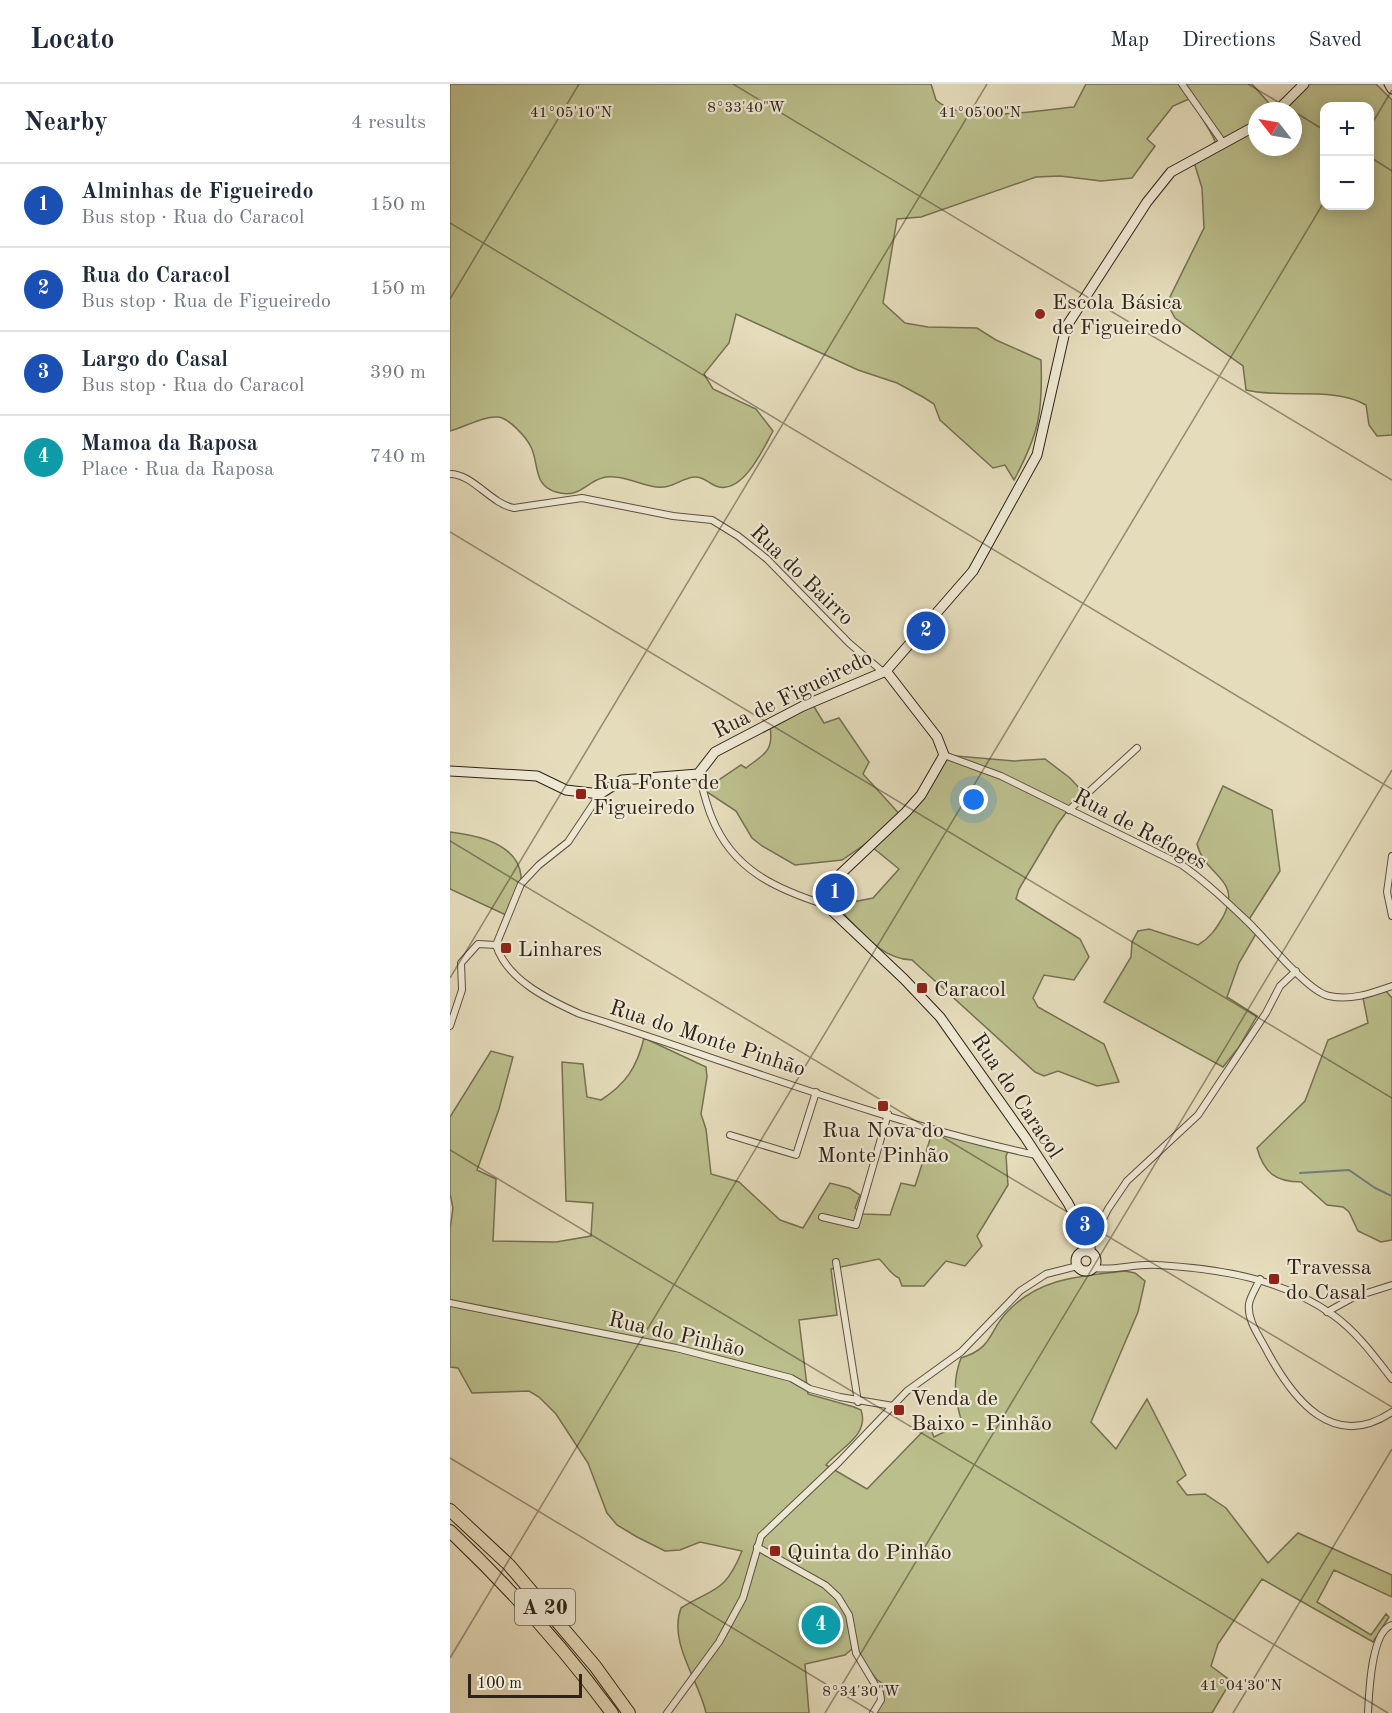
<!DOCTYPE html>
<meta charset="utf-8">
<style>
:root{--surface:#fff;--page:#f6f6f7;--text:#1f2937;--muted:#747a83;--line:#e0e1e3;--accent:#8f2418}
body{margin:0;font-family:"Old Standard TT",serif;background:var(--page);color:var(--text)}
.controls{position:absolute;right:18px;top:18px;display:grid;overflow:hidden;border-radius:12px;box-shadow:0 3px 15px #0003}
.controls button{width:54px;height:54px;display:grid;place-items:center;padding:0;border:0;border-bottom:2px solid var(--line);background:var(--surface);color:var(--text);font:30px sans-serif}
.compass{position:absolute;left:798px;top:18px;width:54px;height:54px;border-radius:50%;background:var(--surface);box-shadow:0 3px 15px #0003;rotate:301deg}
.scale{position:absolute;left:18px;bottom:15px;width:114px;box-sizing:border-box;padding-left:6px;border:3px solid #2f2218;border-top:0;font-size:16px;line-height:21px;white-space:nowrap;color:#2f2218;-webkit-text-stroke:4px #eee8d3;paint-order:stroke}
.you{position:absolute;left:524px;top:716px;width:21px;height:21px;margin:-15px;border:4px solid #fff;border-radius:50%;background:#1a73e8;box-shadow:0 0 0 9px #1a73e833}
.badge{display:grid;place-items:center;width:39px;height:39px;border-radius:50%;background:var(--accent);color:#fff;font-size:20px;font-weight:700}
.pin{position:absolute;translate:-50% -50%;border:3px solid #fff;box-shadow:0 2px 6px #0006}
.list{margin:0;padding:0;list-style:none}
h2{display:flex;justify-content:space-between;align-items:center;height:78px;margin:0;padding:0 24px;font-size:26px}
h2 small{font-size:20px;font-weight:400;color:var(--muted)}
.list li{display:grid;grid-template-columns:39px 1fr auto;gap:18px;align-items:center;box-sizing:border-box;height:84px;padding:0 24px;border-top:2px solid var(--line)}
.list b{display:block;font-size:22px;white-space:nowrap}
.list p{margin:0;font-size:20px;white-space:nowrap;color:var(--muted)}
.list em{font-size:20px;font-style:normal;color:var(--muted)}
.map{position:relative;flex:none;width:942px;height:1629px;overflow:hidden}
header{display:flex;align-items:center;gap:36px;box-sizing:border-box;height:84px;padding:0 30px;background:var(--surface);border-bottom:2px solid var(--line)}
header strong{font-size:28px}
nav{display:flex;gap:33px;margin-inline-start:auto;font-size:21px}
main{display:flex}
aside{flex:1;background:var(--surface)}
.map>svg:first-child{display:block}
.green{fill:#bbbf8c;stroke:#757052;stroke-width:1.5;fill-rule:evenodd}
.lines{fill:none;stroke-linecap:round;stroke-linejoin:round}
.stream{stroke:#6f7d79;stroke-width:2}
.street-casing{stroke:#5c5041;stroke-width:8}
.secondary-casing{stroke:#2f2218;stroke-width:11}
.highway-casing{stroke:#2f2218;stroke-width:14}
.street{stroke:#eee8d3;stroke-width:6}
.secondary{stroke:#eee8d3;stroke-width:9}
.highway{stroke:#e5dcbb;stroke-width:12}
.ticks{fill:none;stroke:#2f2218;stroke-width:1.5;stroke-opacity:0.45}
.poi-dot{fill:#8f2418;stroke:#eee8d3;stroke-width:2}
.labels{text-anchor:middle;stroke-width:4.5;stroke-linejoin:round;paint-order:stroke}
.shield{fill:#eee8d3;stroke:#685d50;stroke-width:1.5}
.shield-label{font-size:21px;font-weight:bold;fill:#2f2218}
.poi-label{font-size:22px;fill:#2f2218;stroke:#eee8d3;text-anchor:start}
.street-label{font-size:22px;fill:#2f2218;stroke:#eee8d3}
.ticks-label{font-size:15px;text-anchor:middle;fill:#2f2218;stroke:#eee8d3;stroke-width:4.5;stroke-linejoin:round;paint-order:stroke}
</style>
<header>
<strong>Locato</strong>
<nav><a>Map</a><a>Directions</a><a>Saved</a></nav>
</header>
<main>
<aside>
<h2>Nearby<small>4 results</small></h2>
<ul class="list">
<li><span class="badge" style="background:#1a4fb4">1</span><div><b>Alminhas de Figueiredo</b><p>Bus stop · Rua do Caracol</p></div><em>150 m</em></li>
<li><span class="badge" style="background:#1a4fb4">2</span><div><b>Rua do Caracol</b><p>Bus stop · Rua de Figueiredo</p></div><em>150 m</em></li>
<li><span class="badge" style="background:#1a4fb4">3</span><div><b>Largo do Casal</b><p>Bus stop · Rua do Caracol</p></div><em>390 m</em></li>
<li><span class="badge" style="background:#0f9aa8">4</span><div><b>Mamoa da Raposa</b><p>Place · Rua da Raposa</p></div><em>740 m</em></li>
</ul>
</aside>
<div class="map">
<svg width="942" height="1629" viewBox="0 0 942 1629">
<rect width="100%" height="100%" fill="#e5dcbb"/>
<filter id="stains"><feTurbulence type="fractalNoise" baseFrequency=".00333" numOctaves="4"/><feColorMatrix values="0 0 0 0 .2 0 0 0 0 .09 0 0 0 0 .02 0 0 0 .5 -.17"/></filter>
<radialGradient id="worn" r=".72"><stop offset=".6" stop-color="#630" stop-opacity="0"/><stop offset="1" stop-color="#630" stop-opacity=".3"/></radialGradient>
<g class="green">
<path d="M0,0H481L486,16C513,41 590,26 624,23L636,0H802L825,26L856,0H926L942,16V351L927,352L919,341L916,321C885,302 832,315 796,306L793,282L725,234L717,219L754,144L752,104L743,75L765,58C763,50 744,21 739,15L723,22L697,55L705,62L682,94L651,97L610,92L586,93L471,133L447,135L433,219L455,239L478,243L527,244L546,256L591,276C593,329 589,349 564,396L555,381L543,384L490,336L484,320L473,313L447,299L408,286L286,230L279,259L254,290L263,305L306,325L323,347C313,365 294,408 269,403C259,401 255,392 244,393C228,395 222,407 201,402C187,399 166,389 152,394C135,399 129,415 106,408C83,402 89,379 81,363C76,353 59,334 48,333C33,332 15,343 0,347ZM874,22H920V122H874ZM807,27H843V63H807Z"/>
<path d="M363,621L374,639L389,634L419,678L413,690L454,735L495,671L564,677L595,675L620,694L632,707L607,741L569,805L566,815L630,855L639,873L624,896L594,891L583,914L588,923L654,960L669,998L647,1002L608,987L594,992L585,988L462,876C432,875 412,849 393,829L403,818L423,814L449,785L417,759L392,776L345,781L312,762L302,754L286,727L254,706L291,681L296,684C314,670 324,668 320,642Z"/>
<path d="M773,702L822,726L830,787L798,837L807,848L789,879L777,913L807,932L789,963L773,983L654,918L681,873L682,858L688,847L699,845L748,861C760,854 766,845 773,833C793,794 755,793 747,760Z"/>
<path d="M0,748C26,751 68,760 71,792C72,804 62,821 58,832L0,805Z"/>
<path d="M936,907L942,914V1156L931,1158L908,1147L899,1128L893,1123L877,1121L851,1098C826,1098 814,1089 807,1064L855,1017L878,956L918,939L913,914Z"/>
<path d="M194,954L256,983L257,993L251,1030L256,1045L261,1090L289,1098L330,1136L353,1144L380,1099L399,1104L410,1111L405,1124L413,1130L440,1131L451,1099L465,1102L482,1049L493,1053L495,1048L559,1065L556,1072L558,1101L527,1152L532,1162L515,1182L496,1177L474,1202H452L449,1194C441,1191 436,1181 429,1175L381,1185L387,1231L349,1236L358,1310L404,1323L411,1326C420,1351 390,1364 376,1381L417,1405L479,1341L484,1353L512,1339C505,1315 502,1298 511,1274C544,1264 538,1247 558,1227C591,1193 632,1192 675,1187L685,1189L695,1197L688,1228L641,1338L666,1365L697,1315L736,1391L727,1398L737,1411L755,1410L776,1424L818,1479L848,1449L942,1491V1513L884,1486L867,1518L921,1551L936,1530L939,1533L923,1558L812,1495L768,1560L761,1582L781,1597L762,1629H425L434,1600L427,1596L403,1564L395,1571L355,1580L359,1629H256C249,1596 218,1559 231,1524C265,1503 275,1509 292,1467L250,1458L230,1466L215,1467L187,1453L167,1441L157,1429L138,1379L106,1330L89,1313L79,1307L22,1309L8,1284L0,1283V1145L3,1124L0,1110V1033L41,967L63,973L49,1025L27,1086L46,1095L43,1157L106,1158L141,1152L143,1119L116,1117L112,978L133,980L137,1013L151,1016C176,1000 187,983 194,954Z"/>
</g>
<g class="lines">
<path class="stream" d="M850,1089L899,1086L925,1104L942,1112"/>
<g class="street-casing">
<g id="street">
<path d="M732,0L774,60"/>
<path d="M0,390C23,390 41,420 64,424L132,414L223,432L262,436L288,452L317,475L399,559L433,588"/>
<path d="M494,671L551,692L732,781C756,798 777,818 798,838C816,855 858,908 879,912C901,917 922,909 942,902"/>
<path d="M248,690C253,704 256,720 262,734C283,786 326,805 376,821"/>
<path d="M619,726L687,664"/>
<path d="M942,772L937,808L942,832"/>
<path d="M46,861C57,896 99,916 130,930C281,978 431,1038 586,1071"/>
<path d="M46,861L71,800L89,781L118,758L150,710"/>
<path d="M0,942L12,906L11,879L28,860L46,861"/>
<path d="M280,1051L346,1071L366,1008"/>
<path d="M372,1133L406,1141L438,1030"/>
<path d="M640,1161L658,1125L677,1097L748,1031L816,929L830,902L846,887"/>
<path d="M386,1178L408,1318"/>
<path d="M644,1184C666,1187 686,1179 708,1181C770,1185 831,1194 883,1231C906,1247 925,1273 942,1295"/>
<path d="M810,1195C807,1202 800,1213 799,1220C797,1237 810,1253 817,1267C843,1315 883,1368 942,1328"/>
<path d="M0,1219L226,1264L341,1294L360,1305L390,1313L443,1322"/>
<path d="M877,1228L904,1213L942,1201"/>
<path d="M307,1463L375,1501L388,1513L399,1531L406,1569L430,1609L431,1616L423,1629"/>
<path d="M217,1629L269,1558L293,1514L311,1452L389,1378L457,1307L511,1268L570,1207L596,1190L628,1182"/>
<path d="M918,1629C919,1609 921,1547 942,1541"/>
</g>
</g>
<g class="secondary-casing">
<g id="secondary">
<path d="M939,0L942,5"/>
<path d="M827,27L854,0"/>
<path d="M436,587L487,653L494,671L471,711L456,728L383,797L375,809L376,821L454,895L490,933L575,1053L618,1119L640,1161V1167"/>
<path d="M0,687L87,692L116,706L150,710L172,696L248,690L265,668L353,622L436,587L523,487L587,371L616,243L697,118L721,88L807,41"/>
<circle cx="636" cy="1177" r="10"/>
</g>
</g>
<g class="highway-casing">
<g id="highway">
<path d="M0,1426L59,1481L145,1582L179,1629"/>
<path d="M0,1447C59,1503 113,1563 162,1629"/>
</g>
</g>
<use href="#street" class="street"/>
<use href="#secondary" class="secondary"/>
<use href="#highway" class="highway"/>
</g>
<path class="ticks" d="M283,0L942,396M798,0L843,27M843,27L874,46M920,43L942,6M920,73L942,87M0,139L942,705M0,215L129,0M0,448L942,1014M0,757L942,1323M0,894L537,0M0,1066L938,1629M0,1374L424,1629M0,1574L874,118M375,1629L942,686M783,1629L942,1365"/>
<g class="poi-dot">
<circle cx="590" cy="230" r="6"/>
<rect x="125" y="704" width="12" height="12" rx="3"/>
<rect x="50" y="858" width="12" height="12" rx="3"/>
<rect x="466" y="898" width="12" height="12" rx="3"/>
<rect x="427" y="1016" width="12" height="12" rx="3"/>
<rect x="818" y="1189" width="12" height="12" rx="3"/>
<rect x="443" y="1320" width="12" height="12" rx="3"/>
<rect x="319" y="1461" width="12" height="12" rx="3"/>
</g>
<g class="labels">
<rect class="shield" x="65" y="1505" width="60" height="36" rx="4.5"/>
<g class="shield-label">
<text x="95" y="1530">A 20</text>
</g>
<g class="poi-label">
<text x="602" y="225">Escola Básica<tspan x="602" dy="25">de Figueiredo</tspan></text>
<text x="143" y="705">Rua Fonte de<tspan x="143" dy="25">Figueiredo</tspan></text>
<text x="68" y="872">Linhares</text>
<text x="484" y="912">Caracol</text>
<text x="433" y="1053" text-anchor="middle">Rua Nova do<tspan x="433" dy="25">Monte Pinhão</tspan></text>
<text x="836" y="1190">Travessa<tspan x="836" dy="25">do Casal</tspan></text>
<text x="461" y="1321">Venda de<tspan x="461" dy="25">Baixo - Pinhão</tspan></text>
<text x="337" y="1475">Quinta do Pinhão</text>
</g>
<g class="street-label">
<text transform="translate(353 490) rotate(44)" y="8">Rua do Bairro</text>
<text transform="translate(342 609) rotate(-26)" y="8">Rua de Figueiredo</text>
<text transform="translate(691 744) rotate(28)" y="8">Rua de Refoges</text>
<text transform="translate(258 953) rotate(18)" y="8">Rua do Monte Pinhão</text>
<text transform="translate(568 1011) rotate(56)" y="8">Rua do Caracol</text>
<text transform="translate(227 1249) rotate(13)" y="8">Rua do Pinhão</text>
</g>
</g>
<g class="ticks-label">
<text x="296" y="28">8°33'40"W</text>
<text x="121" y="33">41°05'10"N</text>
<text x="530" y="33">41°05'00"N</text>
<text x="791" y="1606">41°04'30"N</text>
<text x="411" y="1612">8°34'30"W</text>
</g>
<rect width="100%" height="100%" filter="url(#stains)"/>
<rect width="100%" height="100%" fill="url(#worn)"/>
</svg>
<div class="controls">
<button>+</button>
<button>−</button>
</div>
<svg class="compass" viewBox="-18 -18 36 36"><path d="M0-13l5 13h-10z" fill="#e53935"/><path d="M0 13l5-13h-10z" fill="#747a83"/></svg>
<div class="scale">100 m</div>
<div class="you"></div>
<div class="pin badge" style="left:385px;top:809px;background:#1a4fb4">1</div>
<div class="pin badge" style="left:476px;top:547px;background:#1a4fb4">2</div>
<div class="pin badge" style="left:635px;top:1142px;background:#1a4fb4">3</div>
<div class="pin badge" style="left:371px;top:1541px;background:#0f9aa8">4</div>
</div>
</main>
